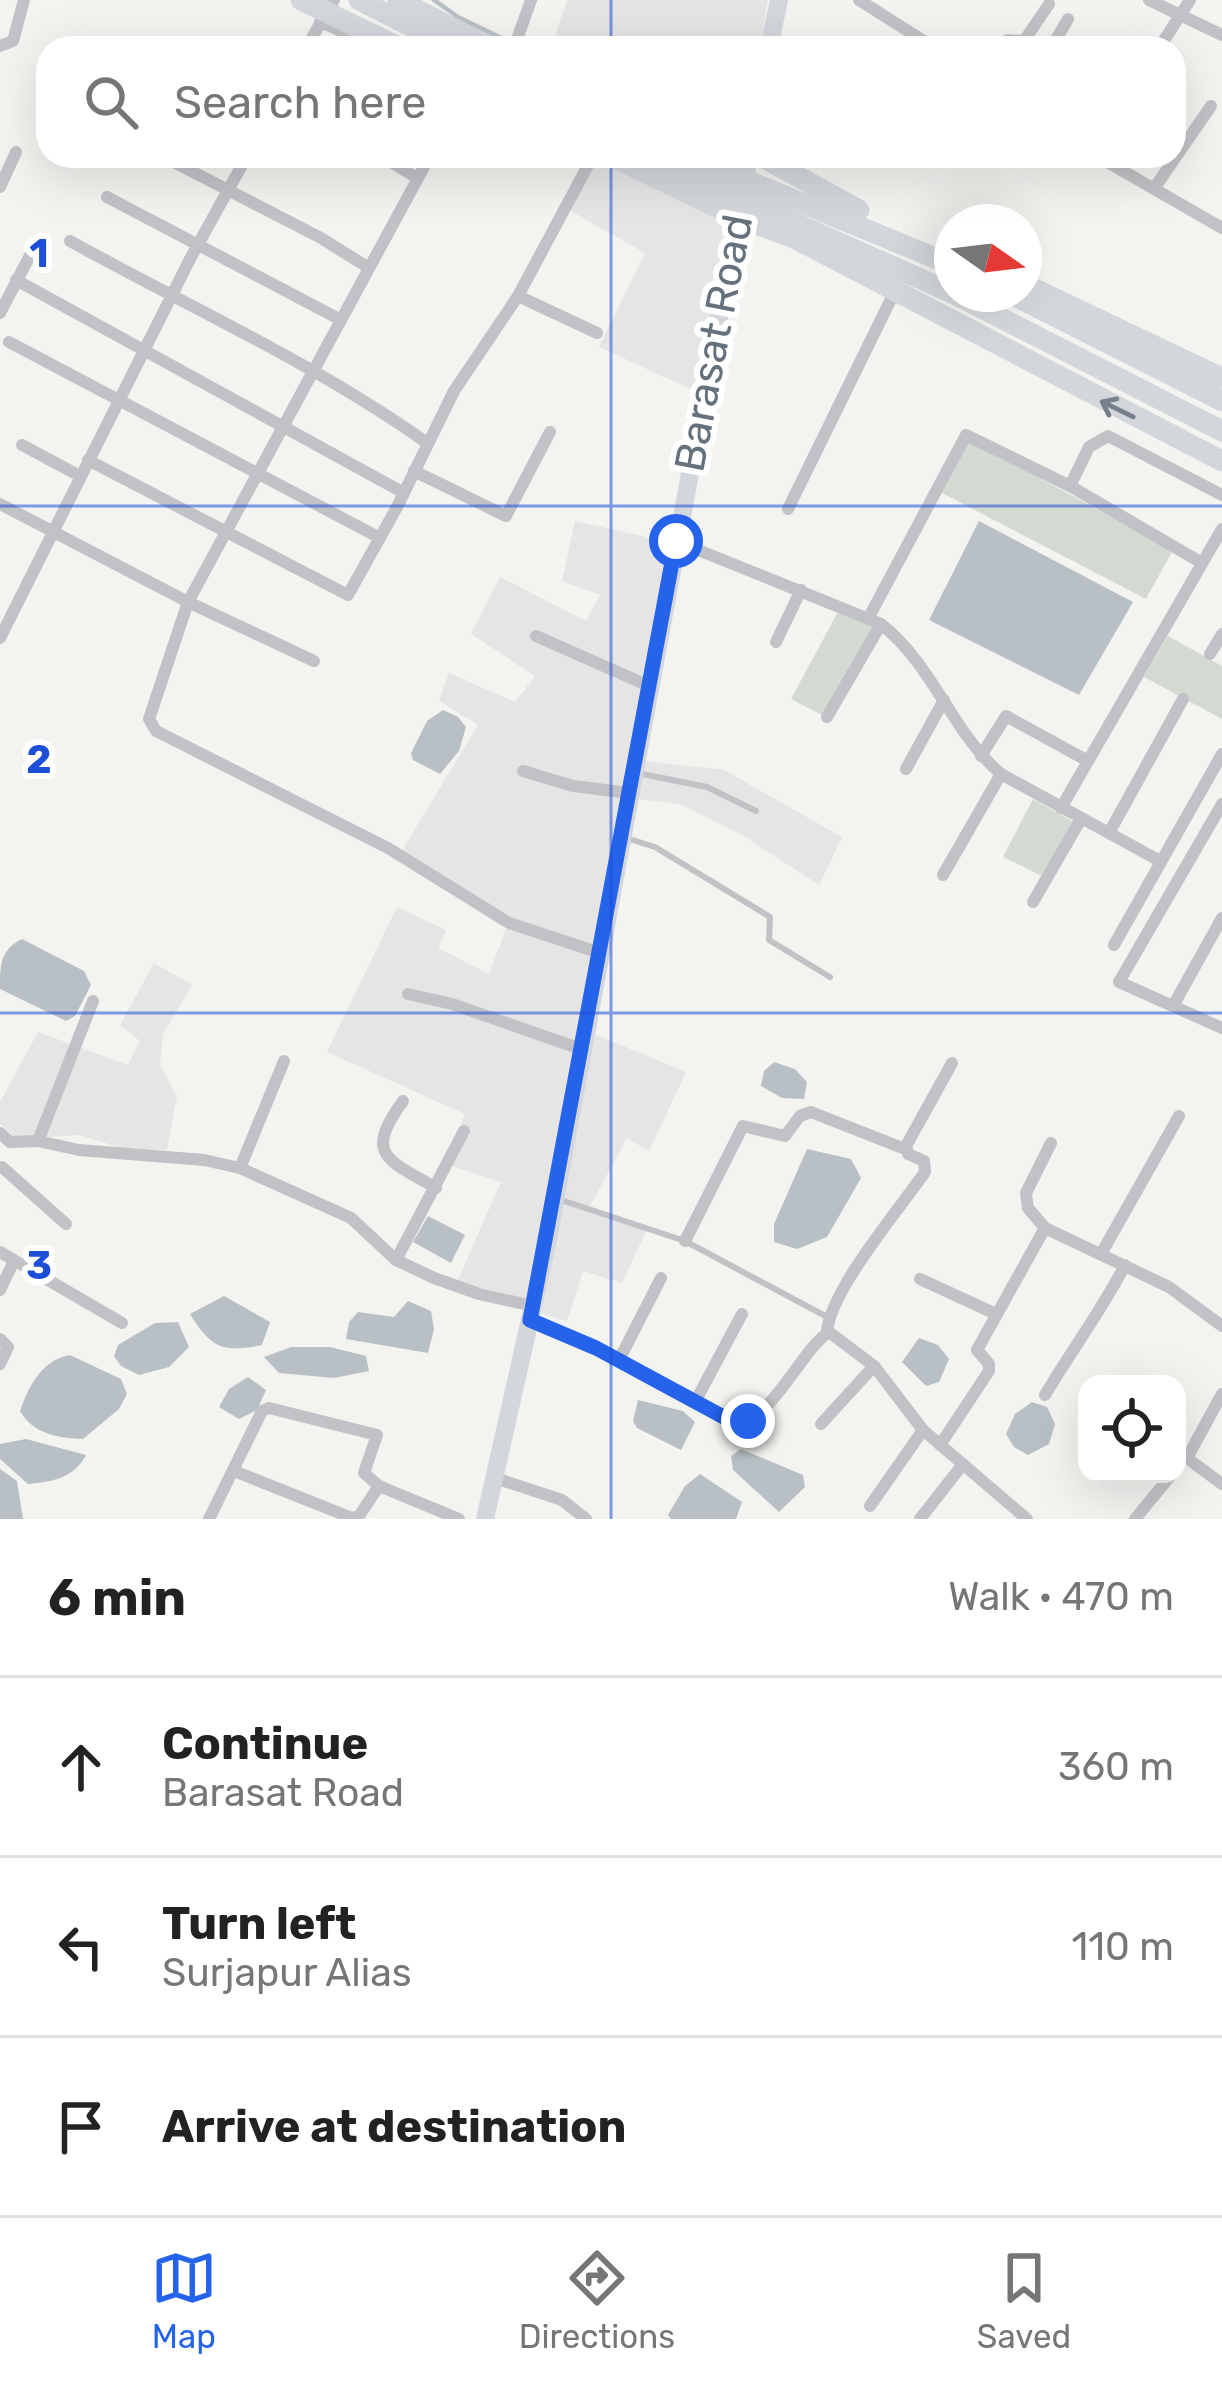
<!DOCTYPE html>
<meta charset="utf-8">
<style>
:root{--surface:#fff;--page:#f6f6f6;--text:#222;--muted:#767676;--line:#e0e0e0;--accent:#2563eb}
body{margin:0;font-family:Rubik,sans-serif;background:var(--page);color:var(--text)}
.controls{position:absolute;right:36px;bottom:36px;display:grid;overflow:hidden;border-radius:24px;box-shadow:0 12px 48px #0002}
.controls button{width:108px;height:108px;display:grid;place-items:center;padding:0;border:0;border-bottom:3px solid var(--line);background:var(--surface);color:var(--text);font:60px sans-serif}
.compass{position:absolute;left:934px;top:204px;width:108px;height:108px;border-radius:50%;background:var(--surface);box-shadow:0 12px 48px #0002;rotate:104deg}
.stop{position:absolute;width:36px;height:36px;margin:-27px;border:9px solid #2563eb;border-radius:50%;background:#fff}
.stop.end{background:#2563eb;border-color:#fff;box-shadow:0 3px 12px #0008}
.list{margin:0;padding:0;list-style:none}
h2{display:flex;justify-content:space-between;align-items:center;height:156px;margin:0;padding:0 48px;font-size:51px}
h2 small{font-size:39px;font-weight:400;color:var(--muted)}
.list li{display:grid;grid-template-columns:78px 1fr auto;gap:36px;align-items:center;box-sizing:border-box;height:180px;padding:0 48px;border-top:3px solid var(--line)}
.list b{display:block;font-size:45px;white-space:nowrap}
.list p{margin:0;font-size:39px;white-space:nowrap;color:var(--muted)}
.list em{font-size:39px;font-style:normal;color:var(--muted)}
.icon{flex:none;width:66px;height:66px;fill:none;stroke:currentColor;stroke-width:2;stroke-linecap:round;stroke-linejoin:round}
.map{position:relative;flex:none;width:1222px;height:1519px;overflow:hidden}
.search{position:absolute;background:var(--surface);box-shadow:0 12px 48px #0002;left:36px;right:36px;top:36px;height:132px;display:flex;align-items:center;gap:30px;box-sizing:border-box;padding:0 42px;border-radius:36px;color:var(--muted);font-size:45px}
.sheet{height:696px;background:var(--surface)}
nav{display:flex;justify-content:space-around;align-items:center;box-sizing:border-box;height:168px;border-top:3px solid var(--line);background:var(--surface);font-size:33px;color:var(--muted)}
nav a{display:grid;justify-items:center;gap:6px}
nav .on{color:var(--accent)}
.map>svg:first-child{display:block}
.built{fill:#e4e5e4}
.green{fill:#d4dad2}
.water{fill:#b9c0c5}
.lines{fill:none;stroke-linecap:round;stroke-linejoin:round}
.stream{stroke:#b9c0c5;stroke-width:4.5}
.lane{stroke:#c0c2c5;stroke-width:6}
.street{stroke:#c0c2c5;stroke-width:12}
.primary{stroke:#d3d7db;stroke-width:18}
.highway{stroke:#d3d7db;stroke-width:21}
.oneway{stroke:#76808c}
.route{stroke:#2563eb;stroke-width:15}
.grid{fill:none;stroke:#1d4ed8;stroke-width:3;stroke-opacity:0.55}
.labels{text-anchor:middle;stroke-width:12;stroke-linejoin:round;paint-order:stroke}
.street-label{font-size:42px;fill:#66717e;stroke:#fff}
.grid-label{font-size:39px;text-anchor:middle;font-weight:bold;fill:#1d4ed8;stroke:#fff;stroke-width:12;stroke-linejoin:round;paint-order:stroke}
</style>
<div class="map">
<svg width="1222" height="1519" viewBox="0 0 1222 1519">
<rect width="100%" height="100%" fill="#f3f4f0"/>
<g class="built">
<path d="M567,0H768L760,48H551Z"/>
<path d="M598,156H700L738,175L697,392L599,347L645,253L569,210Z"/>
<path d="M575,521L668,542L528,1299L457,1282L501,1182L445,1164L465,1114L327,1052L397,907L446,930L438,948L489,974L511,916L451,885L401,852L478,725L439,701L449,673L515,702L535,676L471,634L500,577L586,621L600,595L562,581Z"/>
<path d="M645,761L724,770L842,837L819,885L742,835L680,804L638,799Z"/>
<path d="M154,963L192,985L163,1034L160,1065L177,1096L167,1150L122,1148L79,1135L17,1139L0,1124V1102L38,1032L128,1065L140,1041L120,1025Z"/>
<path d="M594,1034L686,1072L649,1151L627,1138L590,1206L647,1229L622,1283L583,1271L567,1321L538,1313Z"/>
</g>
<g class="green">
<path d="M969,440L1173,550L1146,599L942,493Z"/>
<path d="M839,610L874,624L824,716L791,699Z"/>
<path d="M1168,636L1222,666V719L1144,677Z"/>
<path d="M1033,799L1074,822L1046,878L1003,857Z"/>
</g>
<g class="water">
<path d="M979,521L1133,602L1079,695L929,620Z"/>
<path d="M443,710L458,717L466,727L459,751L440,774L413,760L411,753L427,721Z"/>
<path d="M22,939L84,971L91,985L75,1016L66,1021L0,989C0,965 0,950 22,939Z"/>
<path d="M774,1062L795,1069L807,1082L804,1099L782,1098L761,1086L764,1071Z"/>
<path d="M807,1149L851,1159L861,1178L827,1237L797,1249L774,1242V1224Z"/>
<path d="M428,1216L465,1235L451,1263L413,1242Z"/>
<path d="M224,1296L270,1322L262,1345C222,1353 211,1348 190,1314Z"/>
<path d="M408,1301L431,1311L434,1329L428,1353L346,1339L349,1322L358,1312L394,1317Z"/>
<path d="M178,1322L189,1347L169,1367L139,1375L121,1366L114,1356L118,1345L155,1323Z"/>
<path d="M919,1338L938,1345L949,1359L939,1382L926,1386L902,1362Z"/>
<path d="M291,1347H330L366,1356L369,1371L334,1378L279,1373L264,1357Z"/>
<path d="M70,1355L121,1379L127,1394L119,1409L83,1439C58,1438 33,1434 20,1411C29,1385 42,1360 70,1355Z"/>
<path d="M248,1377L266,1390L257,1410L239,1419L219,1407L229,1389Z"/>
<path d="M638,1400L683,1411L695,1422L681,1450L637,1428L633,1421Z"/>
<path d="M1032,1402L1047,1407L1055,1424L1049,1444L1028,1455L1014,1447L1006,1434L1015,1414Z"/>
<path d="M26,1439L86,1455C74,1478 52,1482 28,1484L0,1459V1444Z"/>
<path d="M741,1449L803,1475L805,1487L779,1512L733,1470L731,1456Z"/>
<path d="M0,1469L17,1481L23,1519H0Z"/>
<path d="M700,1474L742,1502L736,1519H671L668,1515L685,1486Z"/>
</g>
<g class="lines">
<path class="stream" d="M434,0L458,17L522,48"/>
<g class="lane">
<path d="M637,773L707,787L756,811"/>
<path d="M626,838L655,847L770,917L769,940L830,977"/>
<path d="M558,1199L685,1241L829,1318"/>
</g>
<g class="street">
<path d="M859,0L935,48"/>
<path d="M1149,0L1222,35"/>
<path d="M320,22L358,38"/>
<path d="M0,46L13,41L24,0"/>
<path d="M306,48L334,0"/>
<path d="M514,48L531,0"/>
<path d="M1002,48L1007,40L1024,41L1049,4"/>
<path d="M1051,48L1068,19"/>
<path d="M1159,48L1190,0"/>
<path d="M162,156L321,238L369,268"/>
<path d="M381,156L417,178"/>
<path d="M430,156L188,602L149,719L156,731L388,848L509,923L600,953"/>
<path d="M1097,156L1222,228"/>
<path d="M0,187L16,152"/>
<path d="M1155,187L1211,106"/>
<path d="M107,197L341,320"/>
<path d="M70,241C189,307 316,364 427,443"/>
<path d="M16,280L404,493"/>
<path d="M518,296L597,333"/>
<path d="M0,313L36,244"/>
<path d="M9,342L380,538"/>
<path d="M22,445L80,476"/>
<path d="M88,460L348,595L397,507L454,391L518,296L593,156"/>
<path d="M414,471L506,516L550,432"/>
<path d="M1070,486L1089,447L1108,436L1222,495"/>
<path d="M0,504L188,602L314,661"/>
<path d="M788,509L895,291"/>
<path d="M676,541L881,624C934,666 951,731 1001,774L1160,861"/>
<path d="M869,617L966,435L1070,486L1202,563"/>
<path d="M536,636L649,686"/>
<path d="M0,638L190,259L247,156"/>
<path d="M776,642L801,590"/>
<path d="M1210,654L1222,634"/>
<path d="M827,717L881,624"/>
<path d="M981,756L1006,716L1088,761"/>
<path d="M906,769L944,700"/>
<path d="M523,771L573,786L629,793"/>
<path d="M1222,804L1119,982L1222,1028"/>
<path d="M1061,808L1222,529"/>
<path d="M1109,833L1183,699"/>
<path d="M943,875L1001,774"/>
<path d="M1033,902L1081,819"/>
<path d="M1114,945L1222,754"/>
<path d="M408,994L452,1004L581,1049"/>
<path d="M1173,1006L1222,918"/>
<path d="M403,1101C364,1155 386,1159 436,1188"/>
<path d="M0,1133L10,1142L38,1141L79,1150L204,1160L240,1168L351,1218L396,1260L434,1278L479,1294L533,1306"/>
<path d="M38,1141L93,1001"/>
<path d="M1051,1143L1026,1193L1028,1208L1045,1228L1169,1287L1222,1326"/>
<path d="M2,1167L66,1224"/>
<path d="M240,1168L284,1061"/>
<path d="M685,1241L743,1126L785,1136L800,1116L811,1112L905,1149"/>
<path d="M0,1252L122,1323"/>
<path d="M1101,1254L1179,1116"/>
<path d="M396,1260L464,1131"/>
<path d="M920,1279L996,1314"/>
<path d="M0,1290L13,1263"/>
<path d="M531,1320L596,1348L737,1423C775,1417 800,1351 829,1332L874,1366L923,1430L1027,1519"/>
<path d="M827,1331C832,1288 898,1211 925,1172L924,1161L908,1154L906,1146L952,1063"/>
<path d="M0,1339L8,1347L0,1364"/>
<path d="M619,1360L661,1278"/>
<path d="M1222,1394L1187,1458L1222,1484"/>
<path d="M1045,1395C1071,1351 1102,1310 1125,1265"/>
<path d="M695,1402L742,1314"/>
<path d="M821,1424L874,1366"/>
<path d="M940,1445L989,1371V1364L977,1350L1045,1228"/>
<path d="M234,1471L352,1518L359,1516L379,1486L459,1519"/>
<path d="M495,1478L562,1500L586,1519"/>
<path d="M870,1506L923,1430"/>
<path d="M209,1519L262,1411L269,1408L377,1435L364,1473L379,1486"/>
<path d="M920,1519L963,1464"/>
<path d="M1135,1519L1172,1474"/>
</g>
<g class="primary">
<path d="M769,48L779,0"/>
<path d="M485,1519L547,1244L749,156"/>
</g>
<g class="highway">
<path d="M301,0L401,48"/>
<path d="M359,0L454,48"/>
<path d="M398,0L492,48"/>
<path d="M611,156L737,217L794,238L1222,461"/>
<path d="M644,156L952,293"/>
<path d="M688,156L952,265"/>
<path d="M760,156L859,210"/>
<path d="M1024,284L1222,378"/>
<path d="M954,294L1222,431"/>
<path d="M1011,294L1222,401"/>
</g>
</g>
<defs><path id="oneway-shaft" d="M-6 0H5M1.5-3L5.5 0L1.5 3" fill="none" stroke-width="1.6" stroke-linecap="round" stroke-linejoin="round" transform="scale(3)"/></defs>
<use class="oneway" href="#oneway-shaft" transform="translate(1117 409) rotate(-154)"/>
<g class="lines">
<path class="route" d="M676,541L530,1320L596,1348L731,1421H748"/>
</g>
<path class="grid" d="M611,0V48M611,156V1519M0,506H1222M0,1013H1222"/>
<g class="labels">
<g class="street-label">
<text transform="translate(713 343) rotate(-79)" y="15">Barasat Road</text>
</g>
</g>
<g class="grid-label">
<text x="39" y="267">1</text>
<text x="39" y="773">2</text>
<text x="39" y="1279">3</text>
</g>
</svg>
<div class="controls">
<button><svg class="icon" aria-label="locate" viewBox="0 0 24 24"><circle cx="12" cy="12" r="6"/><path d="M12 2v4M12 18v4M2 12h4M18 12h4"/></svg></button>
</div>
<svg class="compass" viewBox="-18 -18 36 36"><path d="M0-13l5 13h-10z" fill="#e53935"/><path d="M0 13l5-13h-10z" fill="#767676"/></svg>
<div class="stop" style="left:676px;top:541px"></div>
<div class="stop end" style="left:748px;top:1421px"></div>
<div class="search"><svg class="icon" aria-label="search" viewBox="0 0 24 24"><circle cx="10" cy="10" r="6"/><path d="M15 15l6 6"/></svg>Search here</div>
</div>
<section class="sheet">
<h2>6 min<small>Walk · 470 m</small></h2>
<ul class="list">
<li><svg class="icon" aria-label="ahead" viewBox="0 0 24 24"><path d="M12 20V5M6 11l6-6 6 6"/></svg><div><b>Continue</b><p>Barasat Road</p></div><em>360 m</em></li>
<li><svg class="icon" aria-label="left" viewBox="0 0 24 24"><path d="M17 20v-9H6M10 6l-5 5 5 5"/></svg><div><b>Turn left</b><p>Surjapur Alias</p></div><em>110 m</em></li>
<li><svg class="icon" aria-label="arrive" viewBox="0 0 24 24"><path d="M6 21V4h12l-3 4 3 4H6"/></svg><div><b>Arrive at destination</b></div></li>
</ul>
</section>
<nav>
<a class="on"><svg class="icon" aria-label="map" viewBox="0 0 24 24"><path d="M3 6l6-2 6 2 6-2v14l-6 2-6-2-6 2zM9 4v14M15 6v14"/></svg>Map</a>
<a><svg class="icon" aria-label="directions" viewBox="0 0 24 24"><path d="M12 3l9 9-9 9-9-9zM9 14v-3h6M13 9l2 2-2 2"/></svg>Directions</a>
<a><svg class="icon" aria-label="saved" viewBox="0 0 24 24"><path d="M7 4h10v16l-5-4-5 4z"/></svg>Saved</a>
</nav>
